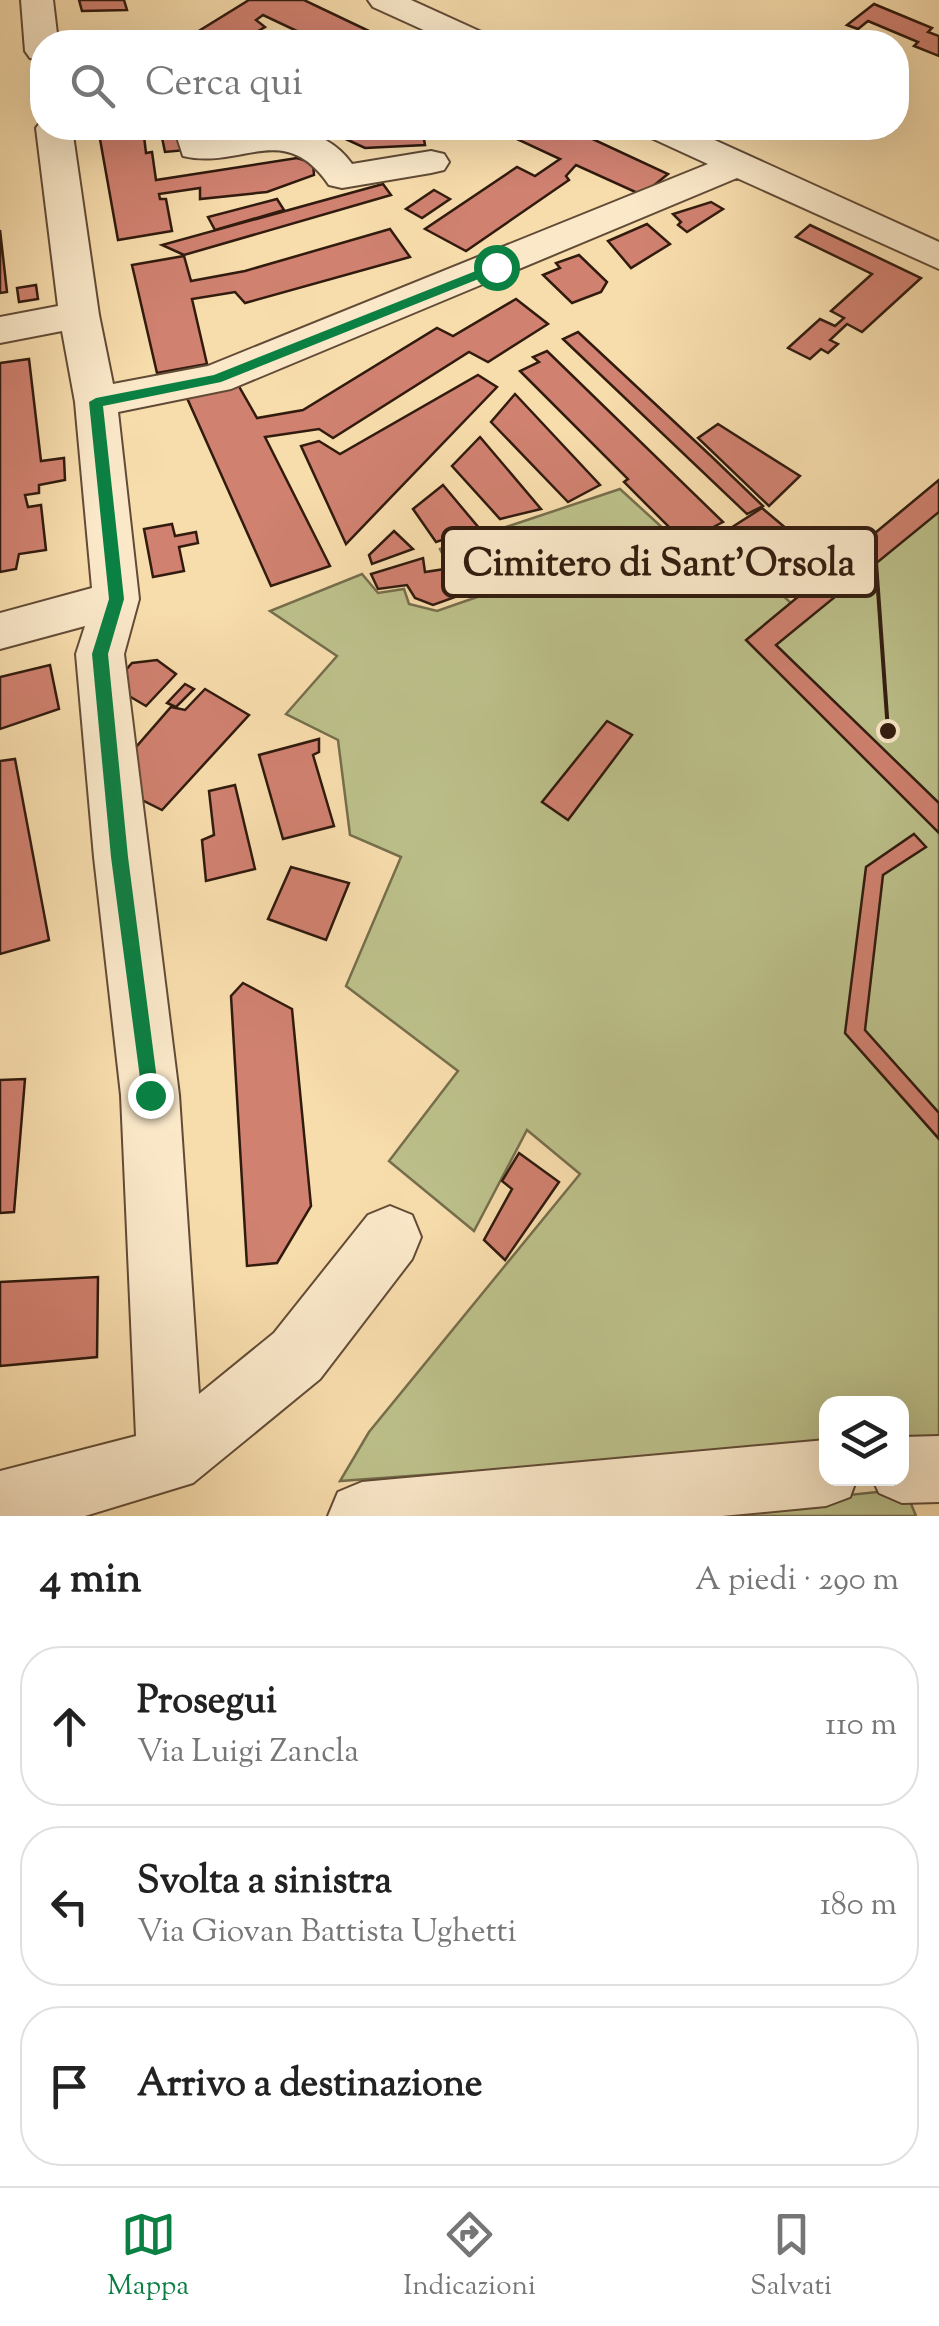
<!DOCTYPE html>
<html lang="it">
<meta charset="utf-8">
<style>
:root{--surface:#fff;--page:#f2f2f2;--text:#222;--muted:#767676;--line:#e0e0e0;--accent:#0b8043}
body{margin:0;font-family:"Sorts Mill Goudy",serif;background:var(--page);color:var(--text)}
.controls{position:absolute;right:30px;bottom:30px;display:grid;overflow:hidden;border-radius:20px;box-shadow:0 10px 40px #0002}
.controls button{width:90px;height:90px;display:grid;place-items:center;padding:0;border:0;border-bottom:2px solid var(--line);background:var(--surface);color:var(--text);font:50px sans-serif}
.stop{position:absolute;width:30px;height:30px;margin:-22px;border:8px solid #0b8043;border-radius:50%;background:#fff}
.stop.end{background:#0b8043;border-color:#fff;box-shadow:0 2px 10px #0008}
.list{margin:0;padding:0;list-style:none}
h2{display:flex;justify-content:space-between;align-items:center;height:130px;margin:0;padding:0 40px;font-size:42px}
h2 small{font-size:32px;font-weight:400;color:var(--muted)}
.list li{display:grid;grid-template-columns:65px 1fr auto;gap:30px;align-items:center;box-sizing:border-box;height:160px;margin:0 20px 20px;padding:0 20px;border:2px solid var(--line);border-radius:40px}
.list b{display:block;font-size:38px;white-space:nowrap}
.list p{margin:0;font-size:32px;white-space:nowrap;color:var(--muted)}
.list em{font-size:32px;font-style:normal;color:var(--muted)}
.icon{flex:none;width:55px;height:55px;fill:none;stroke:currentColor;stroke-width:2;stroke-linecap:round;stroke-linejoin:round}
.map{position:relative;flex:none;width:939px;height:1516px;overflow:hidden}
.search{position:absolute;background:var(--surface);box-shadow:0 10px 40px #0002;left:30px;right:30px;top:30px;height:110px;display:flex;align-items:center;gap:25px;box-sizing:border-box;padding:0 35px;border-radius:40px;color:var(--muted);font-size:38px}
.sheet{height:670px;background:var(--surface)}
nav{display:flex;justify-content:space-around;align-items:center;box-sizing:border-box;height:140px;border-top:2px solid var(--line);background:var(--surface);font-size:28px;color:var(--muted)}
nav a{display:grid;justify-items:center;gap:5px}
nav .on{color:var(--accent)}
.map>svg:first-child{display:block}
.green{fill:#bcc08a;stroke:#766e4c;stroke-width:2.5}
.building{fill:#d08170;stroke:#311b0e;stroke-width:2.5}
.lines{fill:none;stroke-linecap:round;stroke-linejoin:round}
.minor-casing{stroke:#624b36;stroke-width:4}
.minor{fill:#fae8c9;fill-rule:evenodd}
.route{fill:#0b8043}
.leader{fill:none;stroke:#311b0e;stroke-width:4}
.callout-dot{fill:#311b0e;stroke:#fae8c9;stroke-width:4}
.callout{fill:#fae8c9;stroke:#311b0e;stroke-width:4}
.callout-label{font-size:38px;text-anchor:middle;font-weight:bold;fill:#311b0e}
</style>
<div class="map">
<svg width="939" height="1516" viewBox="0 0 939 1516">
<rect width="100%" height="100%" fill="#f7dcac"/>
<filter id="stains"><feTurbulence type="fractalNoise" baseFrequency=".002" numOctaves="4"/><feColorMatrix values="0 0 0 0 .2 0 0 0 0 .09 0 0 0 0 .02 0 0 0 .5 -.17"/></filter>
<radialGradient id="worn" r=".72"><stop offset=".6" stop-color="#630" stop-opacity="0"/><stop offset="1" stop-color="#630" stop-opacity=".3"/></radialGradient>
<g class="green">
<path d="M939,480V1450L902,1451V1404H826V1452L727,1453L340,1481L369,1432L580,1174L527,1130L474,1231L389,1161L458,1071L346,986L401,857L350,835L338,740L286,714L337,656L270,611L362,574L378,593L404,589L409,604L437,611L480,596L482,558L445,559L440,549L620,489L689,552L718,536L791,603Z"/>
<path d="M905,1489L916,1516H652Z"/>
</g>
<g class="building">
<path d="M79,0H124L127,10L82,11Z"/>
<path d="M249,0H304L392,42H320L263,15L256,20L265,27L239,42H109L197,32Z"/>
<path d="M874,4L932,28L928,32L939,36V56L914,46L918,42L868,21L858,29L847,25Z"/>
<path d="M98,128H143L146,153L152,152L156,180L297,158L313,163L314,175L267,192L200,199V188L159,194L160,199H166L172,231L118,240Z"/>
<path d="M160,128H182L187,150L165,152Z"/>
<path d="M322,128H422L425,145L365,148Z"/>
<path d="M493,128H569L668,174L642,195L576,165L566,176L569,180L466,251L425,229L517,167L535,176L560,159Z"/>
<path d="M383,184L391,195L184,255L162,245Z"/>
<path d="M434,190L450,199L422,218L406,209Z"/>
<path d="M277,199L284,210L215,230L208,217Z"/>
<path d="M711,202L723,209L687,232L678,225L681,222L673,214Z"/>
<path d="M647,224L670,244L631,268L608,241Z"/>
<path d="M810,225L921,278L862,332L847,324L830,340L838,344L828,353L821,349L810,359L788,348L820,319L835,326L844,318L831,311L872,274L796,237Z"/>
<path d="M390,229L410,257L245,303L235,292L192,299L207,364L157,373L132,265L184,256L191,281L245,271Z"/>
<path d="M0,230L7,292L0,293Z"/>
<path d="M579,255L607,282L601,292L572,303L543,275L560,268L556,263Z"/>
<path d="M36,285L38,299L19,302L17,288Z"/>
<path d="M516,299L548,324L488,362L469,352L333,438L319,429L265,437L330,566L271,586L187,398L237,383L257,418L303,410L437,328L453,336Z"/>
<path d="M578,332L711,456L763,506L747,514L563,339Z"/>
<path d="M547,351L723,522L684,542L624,482L628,479L520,371L539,362L533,357Z"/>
<path d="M29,359L41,461L64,458L65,480L39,485V493L25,495L28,507L41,505L46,550L19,554L16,569L0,572V363Z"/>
<path d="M478,375L497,387L346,544L301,446L319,441L340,454Z"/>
<path d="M515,394L600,485L568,502L491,422Z"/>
<path d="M718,424L800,476L769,506L698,438Z"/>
<path d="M480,437L541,509L500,519L452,466Z"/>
<path d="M939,480V512L776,645L939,803V833L746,640Z"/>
<path d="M443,485L479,528L436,542L413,509Z"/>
<path d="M762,508L794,535L773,551L793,569L769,581L723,533Z"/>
<path d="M172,524L175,536L196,532L198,543L179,547L184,571L153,577L144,529Z"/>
<path d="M394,531L413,549L372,564L369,555Z"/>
<path d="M423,558L425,572L471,565L472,591L433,605L415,598L407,585L378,589L371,574Z"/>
<path d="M157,660L176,674L146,706L112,686L132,663Z"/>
<path d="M50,665L59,709L0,729V677Z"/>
<path d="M185,684L194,689L176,707L167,703Z"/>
<path d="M205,689L249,715L162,810L136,797L116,770L171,707L185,710Z"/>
<path d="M607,721L632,735L568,820L542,802Z"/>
<path d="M319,739V752L313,755L334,826L283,839L259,755Z"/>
<path d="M15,759L49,940L0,954V761Z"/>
<path d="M235,785L255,869L206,881L202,840L214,835L209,791Z"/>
<path d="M914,834L926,847L883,875L865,1030L939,1113V1139L845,1033L866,867Z"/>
<path d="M291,867L349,883L326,940L268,919Z"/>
<path d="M243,983L292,1009L311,1206L277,1263L247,1266L231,996Z"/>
<path d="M25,1079L14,1212L0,1213V1080Z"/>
<path d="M519,1153L559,1182L505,1260L484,1240L512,1189L502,1181Z"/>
<path d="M98,1277L97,1357L0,1366V1282Z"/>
</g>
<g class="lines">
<g class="minor-casing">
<g id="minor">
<path d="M21,0H53L58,42H42V61L30,58L25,51Z"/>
<path d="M368,0H411L488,35L493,42H450L373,7Z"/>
<path d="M42,120V128H72L99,315L113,384L208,366L708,164L647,136L643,128H688L939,242V269L737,178L231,389L118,412L139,599L124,654L179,1095L199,1394L274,1333L368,1215L390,1206L412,1215L421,1237L412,1259L320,1379L193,1483L85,1516H0V1471L136,1436L121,1095L94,857L76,654L85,626L0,649V613L92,588L75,402L62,331L0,343V317L58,306L36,128Z"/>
<path d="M174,128H209L211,135C260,127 320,118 352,164L431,151L444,154L449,162L444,170L431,173L342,188L329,185C284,119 241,170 183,156Z"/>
<path d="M939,1436V1502L902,1503L879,1493L872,1478H902V1437Z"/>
<path d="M826,1440V1478H857L850,1497L826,1506L722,1516H328L338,1492L362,1482Z"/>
</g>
</g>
<use href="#minor" class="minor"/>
</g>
<path class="route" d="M496,263L501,264V270L221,382L103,406L124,599L108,654L128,857L159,1095L156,1101H143L111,857L92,654L109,599L89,402L96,398L214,375Z"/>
<path class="leader" d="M888 731L876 562"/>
<circle class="callout-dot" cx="888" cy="731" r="10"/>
<rect class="callout" x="443" y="528" width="433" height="68" rx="10"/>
<g class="callout-label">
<text x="659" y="575">Cimitero di Sant'Orsola</text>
</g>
<rect width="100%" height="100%" filter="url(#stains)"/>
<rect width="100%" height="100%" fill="url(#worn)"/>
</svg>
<div class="controls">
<button><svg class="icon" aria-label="layers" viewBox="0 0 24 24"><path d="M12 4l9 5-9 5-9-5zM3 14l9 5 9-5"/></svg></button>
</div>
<div class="stop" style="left:496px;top:267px"></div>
<div class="stop end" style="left:150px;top:1095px"></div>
<div class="search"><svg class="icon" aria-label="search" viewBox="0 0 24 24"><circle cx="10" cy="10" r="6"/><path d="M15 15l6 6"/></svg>Cerca qui</div>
</div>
<section class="sheet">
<h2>4 min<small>A piedi · 290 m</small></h2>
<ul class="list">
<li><svg class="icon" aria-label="ahead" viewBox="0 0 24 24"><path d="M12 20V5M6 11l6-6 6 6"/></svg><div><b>Prosegui</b><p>Via Luigi Zancla</p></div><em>110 m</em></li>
<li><svg class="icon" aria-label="left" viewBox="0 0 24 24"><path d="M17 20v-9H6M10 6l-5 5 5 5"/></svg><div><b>Svolta a sinistra</b><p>Via Giovan Battista Ughetti</p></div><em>180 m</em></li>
<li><svg class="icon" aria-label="arrive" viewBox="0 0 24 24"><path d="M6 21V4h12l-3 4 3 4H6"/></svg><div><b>Arrivo a destinazione</b></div></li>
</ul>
</section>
<nav>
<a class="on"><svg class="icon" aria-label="map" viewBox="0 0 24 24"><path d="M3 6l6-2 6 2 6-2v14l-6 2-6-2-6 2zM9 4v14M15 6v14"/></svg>Mappa</a>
<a><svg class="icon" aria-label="directions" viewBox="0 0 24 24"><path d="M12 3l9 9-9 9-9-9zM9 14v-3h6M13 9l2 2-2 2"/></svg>Indicazioni</a>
<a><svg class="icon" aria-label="saved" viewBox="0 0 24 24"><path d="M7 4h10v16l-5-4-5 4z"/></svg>Salvati</a>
</nav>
